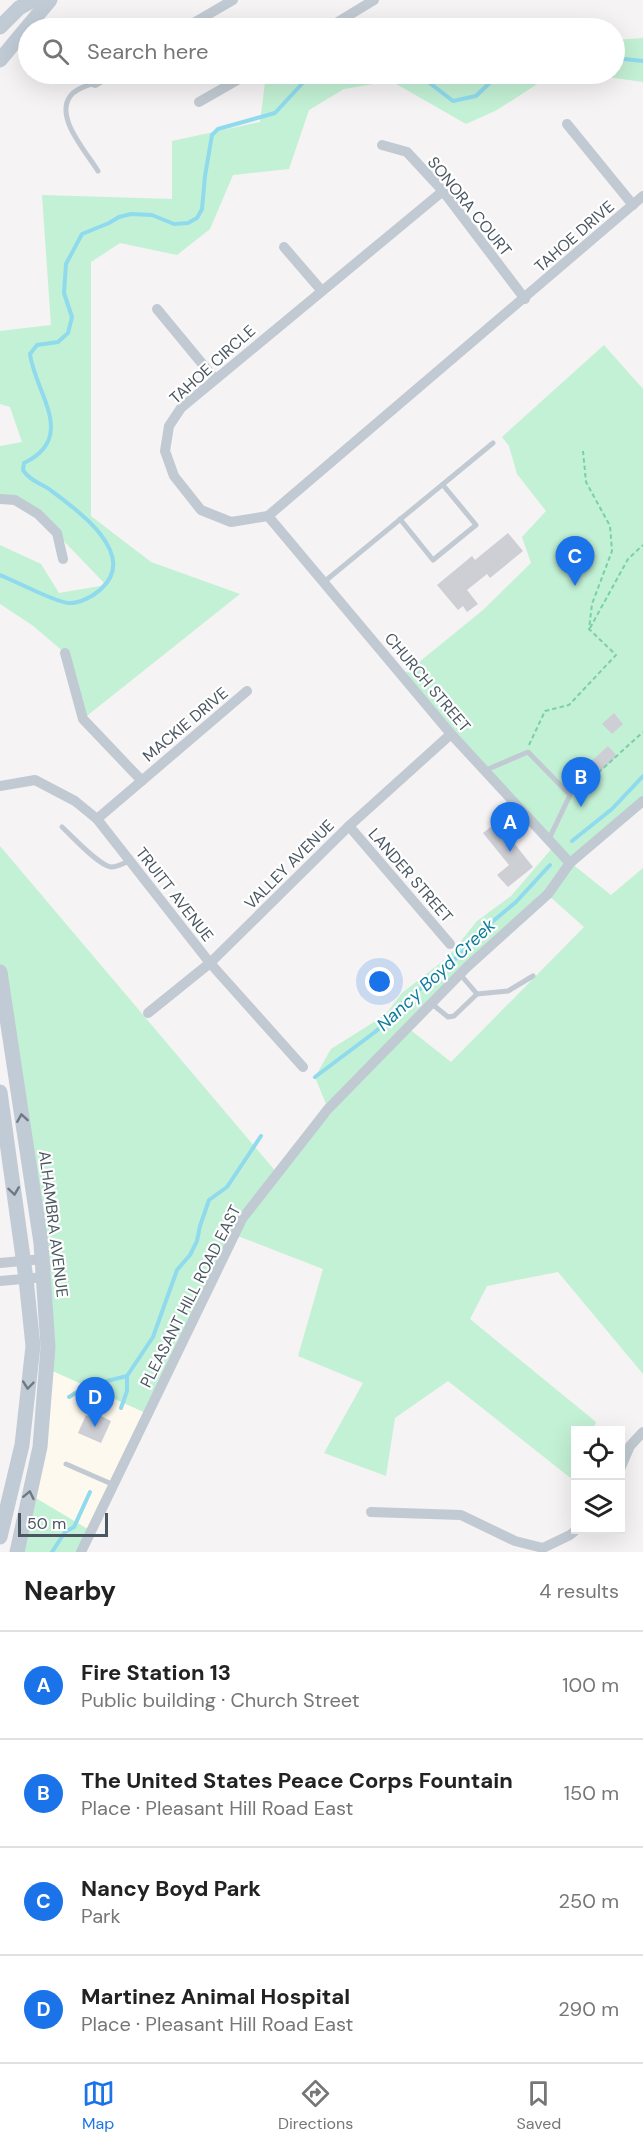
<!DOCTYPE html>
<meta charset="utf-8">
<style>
:root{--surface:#fff;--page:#f2f2f2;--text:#222;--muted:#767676;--line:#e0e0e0;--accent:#1a73e8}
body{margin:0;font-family:"DM Sans",sans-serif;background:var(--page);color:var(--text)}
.controls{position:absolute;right:18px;bottom:18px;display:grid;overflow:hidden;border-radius:0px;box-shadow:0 6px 24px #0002}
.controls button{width:54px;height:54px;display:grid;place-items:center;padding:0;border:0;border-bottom:2px solid var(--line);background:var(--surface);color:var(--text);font:30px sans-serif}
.scale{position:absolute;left:18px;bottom:15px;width:90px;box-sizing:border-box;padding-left:6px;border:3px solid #4a5661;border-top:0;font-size:16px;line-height:21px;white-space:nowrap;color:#4a5661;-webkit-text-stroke:4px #fff;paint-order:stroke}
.you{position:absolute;left:380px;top:982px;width:21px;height:21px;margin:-15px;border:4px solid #fff;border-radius:50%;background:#1a73e8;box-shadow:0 0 0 9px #1a73e833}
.badge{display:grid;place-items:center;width:39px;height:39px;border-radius:50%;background:var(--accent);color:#fff;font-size:20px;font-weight:700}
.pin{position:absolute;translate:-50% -50px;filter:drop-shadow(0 2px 3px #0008)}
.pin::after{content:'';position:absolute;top:32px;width:21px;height:18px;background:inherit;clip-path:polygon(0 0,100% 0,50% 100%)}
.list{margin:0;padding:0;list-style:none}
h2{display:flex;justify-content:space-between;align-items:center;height:78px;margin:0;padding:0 24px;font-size:26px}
h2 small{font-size:20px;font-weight:400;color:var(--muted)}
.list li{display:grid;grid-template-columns:39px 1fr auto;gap:18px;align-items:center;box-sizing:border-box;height:108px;padding:0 24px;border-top:2px solid var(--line)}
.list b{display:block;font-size:22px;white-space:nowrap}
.list p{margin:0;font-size:20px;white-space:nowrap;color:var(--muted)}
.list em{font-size:20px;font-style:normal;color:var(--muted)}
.icon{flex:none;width:33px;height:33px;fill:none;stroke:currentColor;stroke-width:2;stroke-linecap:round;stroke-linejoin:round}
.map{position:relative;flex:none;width:643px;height:1552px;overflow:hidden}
.search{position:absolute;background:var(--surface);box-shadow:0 6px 24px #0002;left:18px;right:18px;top:18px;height:66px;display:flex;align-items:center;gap:15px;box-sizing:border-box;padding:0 21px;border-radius:33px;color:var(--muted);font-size:22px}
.sheet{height:510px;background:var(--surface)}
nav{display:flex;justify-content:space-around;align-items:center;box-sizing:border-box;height:84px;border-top:2px solid var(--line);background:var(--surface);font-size:16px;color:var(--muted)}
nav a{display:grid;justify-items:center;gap:3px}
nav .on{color:var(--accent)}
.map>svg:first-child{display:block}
.commercial{fill:#fdf9ef}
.green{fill:#c3f1d5;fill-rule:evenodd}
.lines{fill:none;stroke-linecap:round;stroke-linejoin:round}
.stream{stroke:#90daee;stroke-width:4}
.building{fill:#cdcfd5}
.path{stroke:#7ad0a6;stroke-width:2;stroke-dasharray:4.5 3;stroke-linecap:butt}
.lane{stroke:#c1cad2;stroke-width:5}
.street{stroke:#c1cad2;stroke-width:10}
.secondary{stroke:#c1cbd6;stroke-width:15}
.oneway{stroke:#6e7984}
.labels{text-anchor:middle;stroke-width:4.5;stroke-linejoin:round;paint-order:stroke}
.street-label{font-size:16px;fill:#4a5661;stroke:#fff}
.water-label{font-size:18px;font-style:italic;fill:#0c7c9b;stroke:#fff}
</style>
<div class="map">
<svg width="643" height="1552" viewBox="0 0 643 1552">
<rect width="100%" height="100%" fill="#f5f3f3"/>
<path class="commercial" d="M46,1368L148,1414L91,1531L29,1494Z"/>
<g class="green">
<path d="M643,38V82L586,74H614L615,40Z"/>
<path d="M266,74H444L460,81L473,74H578L545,79L497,110L466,124L391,81L344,89L309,110L289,169L233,175L210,229L177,255L120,243L91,262V516L151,562L240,594L83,719L65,653L32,625L0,604V545L41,564L59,593L106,585L38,514L0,499V446L22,442L10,407L0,404V331L51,325L42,195L172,199V141L260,122Z"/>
<path d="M604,345L643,389V799L571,863L611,895L643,868V1374L558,1272L487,1286L470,1319L596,1422L593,1430H576V1474L573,1480L448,1381L395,1418L386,1476L324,1453L363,1383L298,1356L323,1269L235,1235L148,1414L46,1368L48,1347L0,972V846L277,1173L328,1109L315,1077L331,1049L385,1015L402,993L448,957L477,921L511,896L554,846L402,676L483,610L531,563L522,537L546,511L517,474L509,446L502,437ZM548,895L584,927L451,1062L408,1028Z"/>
<path d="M29,1494L91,1531L81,1552H17Z"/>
</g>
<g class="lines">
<g class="stream">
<path d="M614,58L643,61"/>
<path d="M418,74L453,101L476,96L499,74"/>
<path d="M0,575C18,582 52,601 68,603C79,604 94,596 102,588C139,553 75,508 49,489C40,483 29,480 23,470L24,463C78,437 35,393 30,354L37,345L58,342L68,333L72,317L64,293L66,264L82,234L109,223L119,217L131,214L152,215L174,224L188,223L197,218L202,209L205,176L212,135L218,129L275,113L311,74"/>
<path d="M572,841L612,809L643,776"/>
<path d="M315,1077L375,1032L393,1016L404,1001L439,975L492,922L516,902L550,865"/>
<path d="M69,1397L87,1386L127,1376"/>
<path d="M121,1408L127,1391V1376L153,1337L177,1270L190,1255L197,1241L200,1226L209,1200L227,1187L261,1136"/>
<path d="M52,1552L65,1532L74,1527L90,1492"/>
</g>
</g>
<g class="building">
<path d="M508,533L523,551L490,578L487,574L467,590L478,604L467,612L463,606L458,610L437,585L472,556L475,560Z"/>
<path d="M614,713L623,724L612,734L602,724Z"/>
<path d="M608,746L617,756L592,779L583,769Z"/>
<path d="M502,818L515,834L510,838L533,867L508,887L497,875L509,865L483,833Z"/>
<path d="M86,1415L98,1419L99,1415L111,1421L101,1443L78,1433Z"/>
</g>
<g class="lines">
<g class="path">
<path d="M590,628L628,559L643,545"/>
<path d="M529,745L545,711L569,705L616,655L589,629L592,604L612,551L610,526L586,482L583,451"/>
<path d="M576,793L643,732"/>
</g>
<g class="lane">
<path d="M95,83C88,85 79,88 73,93C51,114 86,151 98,171"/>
<path d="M400,519L433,560L476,525L443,485"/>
<path d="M324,582L493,443"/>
<path d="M486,770L528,752L570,795L549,839"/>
<path d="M62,827C72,836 98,865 111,867C118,867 124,863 129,861"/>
<path d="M477,994L508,991L533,976"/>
<path d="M432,1004L448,1017L454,1016L477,994L460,974"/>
<path d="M66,1464L114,1485"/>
</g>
<g class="street">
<path d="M185,28L233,0"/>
<path d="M328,28L374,0"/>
<path d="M95,83L110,74"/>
<path d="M199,102L248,74"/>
<path d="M567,124L633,205"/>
<path d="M382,145L407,152L443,191L525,299"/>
<path d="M443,191L181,408L169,426L165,451L174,476L201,510L231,522L268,516L643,196"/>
<path d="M284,247L321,290"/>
<path d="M157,309L214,378"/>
<path d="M0,499L15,500L38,514L57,533L63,559"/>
<path d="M268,516L451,734L570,863"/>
<path d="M65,653L83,719L142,781"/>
<path d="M0,786L35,780L75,801L97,819L210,963L303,1067"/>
<path d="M97,819L247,691"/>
<path d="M349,826L450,944"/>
<path d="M148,1013L210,963L349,826L451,734"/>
<path d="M0,1263L43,1259"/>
<path d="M0,1281L45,1277"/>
<path d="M620,1469L630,1446L643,1432"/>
<path d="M371,1512L461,1515L515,1541L543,1548L570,1535L576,1530"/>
<path d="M81,1552L242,1219L328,1109L467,967L548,894L570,863L643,801"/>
</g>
<g class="secondary">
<path d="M0,27L19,8L33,0"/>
<path d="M0,60L50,0"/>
<path d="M0,972L41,1243L48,1347L40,1447L17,1552"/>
<path d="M0,1092L26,1279L33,1346L22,1445L0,1537"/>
</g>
</g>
<defs><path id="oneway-chevron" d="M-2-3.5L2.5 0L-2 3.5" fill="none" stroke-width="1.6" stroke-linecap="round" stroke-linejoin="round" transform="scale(1.5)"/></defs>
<g class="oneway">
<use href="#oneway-chevron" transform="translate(22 1118) rotate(-99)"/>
<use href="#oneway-chevron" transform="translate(14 1191) rotate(82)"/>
<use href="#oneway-chevron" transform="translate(28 1385) rotate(96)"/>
<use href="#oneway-chevron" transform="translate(29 1495) rotate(-78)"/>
</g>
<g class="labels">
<g class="street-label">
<text transform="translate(470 206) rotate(51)" y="6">SONORA COURT</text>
<text transform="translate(574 236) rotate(-41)" y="6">TAHOE DRIVE</text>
<text transform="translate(212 364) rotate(-42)" y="6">TAHOE CIRCLE</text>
<text transform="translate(428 682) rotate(50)" y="6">CHURCH STREET</text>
<text transform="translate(185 724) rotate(-40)" y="6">MACKIE DRIVE</text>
<text transform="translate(289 864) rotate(-45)" y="6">VALLEY AVENUE</text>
<text transform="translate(411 875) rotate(49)" y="6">LANDER STREET</text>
<text transform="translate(175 894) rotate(52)" y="6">TRUITT AVENUE</text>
<text transform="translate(54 1224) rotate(83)" y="6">ALHAMBRA AVENUE</text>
<text transform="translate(190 1296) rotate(-63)" y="6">PLEASANT HILL ROAD EAST</text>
</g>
<g class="water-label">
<text transform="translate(436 975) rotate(-43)" y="6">Nancy Boyd Creek</text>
</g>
</g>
</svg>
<div class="controls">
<button><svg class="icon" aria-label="locate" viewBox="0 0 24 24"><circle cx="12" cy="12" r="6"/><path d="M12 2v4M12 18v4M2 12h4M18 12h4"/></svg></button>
<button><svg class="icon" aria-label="layers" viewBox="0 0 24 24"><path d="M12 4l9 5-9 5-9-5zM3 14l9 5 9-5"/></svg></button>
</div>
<div class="scale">50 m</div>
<div class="you"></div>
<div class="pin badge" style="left:510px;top:852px">A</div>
<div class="pin badge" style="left:581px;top:807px">B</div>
<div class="pin badge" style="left:575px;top:586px">C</div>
<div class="pin badge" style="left:95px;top:1427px">D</div>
<div class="search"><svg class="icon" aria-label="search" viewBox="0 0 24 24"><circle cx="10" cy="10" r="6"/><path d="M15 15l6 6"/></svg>Search here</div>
</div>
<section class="sheet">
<h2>Nearby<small>4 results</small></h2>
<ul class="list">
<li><span class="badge">A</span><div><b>Fire Station 13</b><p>Public building · Church Street</p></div><em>100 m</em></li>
<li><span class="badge">B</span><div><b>The United States Peace Corps Fountain</b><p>Place · Pleasant Hill Road East</p></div><em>150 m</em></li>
<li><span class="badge">C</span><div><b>Nancy Boyd Park</b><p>Park</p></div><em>250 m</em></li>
<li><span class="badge">D</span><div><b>Martinez Animal Hospital</b><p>Place · Pleasant Hill Road East</p></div><em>290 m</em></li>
</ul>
</section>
<nav>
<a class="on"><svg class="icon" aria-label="map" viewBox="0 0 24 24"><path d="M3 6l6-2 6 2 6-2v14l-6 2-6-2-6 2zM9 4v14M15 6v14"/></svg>Map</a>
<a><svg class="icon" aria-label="directions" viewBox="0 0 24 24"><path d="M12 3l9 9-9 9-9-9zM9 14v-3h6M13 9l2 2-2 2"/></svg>Directions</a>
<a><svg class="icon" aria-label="saved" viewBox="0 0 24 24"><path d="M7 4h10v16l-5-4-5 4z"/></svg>Saved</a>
</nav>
